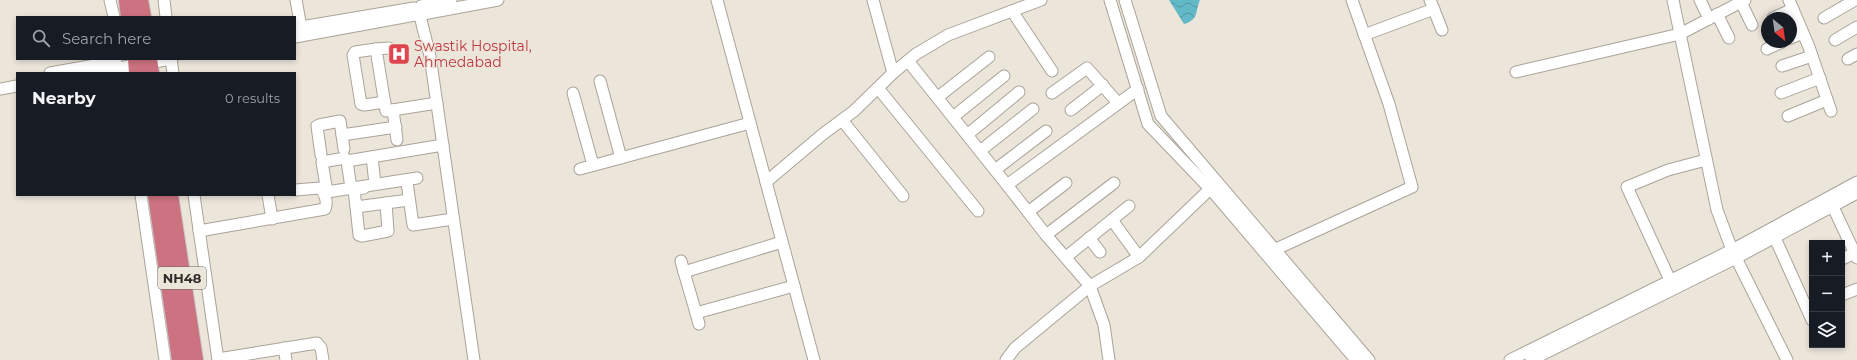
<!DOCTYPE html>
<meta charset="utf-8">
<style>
:root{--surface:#171b24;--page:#242831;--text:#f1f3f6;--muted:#9ea1a6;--line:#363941}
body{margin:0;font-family:Montserrat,sans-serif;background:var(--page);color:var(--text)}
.controls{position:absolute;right:12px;bottom:12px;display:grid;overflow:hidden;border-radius:0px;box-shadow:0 2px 6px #0003}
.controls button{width:36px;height:36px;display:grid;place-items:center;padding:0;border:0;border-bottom:1px solid var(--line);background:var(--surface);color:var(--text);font:20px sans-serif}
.compass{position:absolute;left:1761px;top:12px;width:36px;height:36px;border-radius:50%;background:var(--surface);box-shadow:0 2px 6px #0003;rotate:151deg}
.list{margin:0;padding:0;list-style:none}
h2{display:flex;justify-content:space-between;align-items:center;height:52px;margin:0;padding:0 16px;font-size:17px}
h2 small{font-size:13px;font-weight:400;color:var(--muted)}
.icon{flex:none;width:22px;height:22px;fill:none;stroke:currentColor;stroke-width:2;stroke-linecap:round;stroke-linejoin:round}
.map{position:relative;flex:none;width:1857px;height:360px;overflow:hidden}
.search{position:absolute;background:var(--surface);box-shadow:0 2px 6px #0003;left:16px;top:16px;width:280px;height:44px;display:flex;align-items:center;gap:10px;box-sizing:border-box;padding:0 14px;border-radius:0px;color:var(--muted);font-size:15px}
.panel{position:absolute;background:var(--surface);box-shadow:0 2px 6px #0003;left:16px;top:72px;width:280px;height:124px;border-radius:0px}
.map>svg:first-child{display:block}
.water{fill:url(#water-waves)}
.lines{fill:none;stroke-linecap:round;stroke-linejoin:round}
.minor-casing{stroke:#aaa399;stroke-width:13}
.highway-casing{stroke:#c5c4c3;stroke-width:18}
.minor{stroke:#fff;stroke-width:11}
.highway{stroke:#cc7280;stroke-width:16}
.labels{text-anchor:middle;stroke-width:3;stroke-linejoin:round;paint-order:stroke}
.shield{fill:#ece5da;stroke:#68655f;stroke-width:1}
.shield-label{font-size:13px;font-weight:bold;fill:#302e2a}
.health-label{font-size:14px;fill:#be3a42;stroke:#ece5da;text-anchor:start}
</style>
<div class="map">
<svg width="1857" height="360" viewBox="0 0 1857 360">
<defs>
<pattern id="water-waves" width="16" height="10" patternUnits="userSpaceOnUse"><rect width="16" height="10" fill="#64b9c9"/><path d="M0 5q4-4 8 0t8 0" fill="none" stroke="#5397a3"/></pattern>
</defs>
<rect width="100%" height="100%" fill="#ece5da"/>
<path class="water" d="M1169,0H1200C1195,11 1199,20 1184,24Z"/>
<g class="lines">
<g class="minor-casing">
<g id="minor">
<path d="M110,0L114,17"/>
<path d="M164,0L166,17"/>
<path d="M296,0L301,27"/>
<path d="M717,0L814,360"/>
<path d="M873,0L893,73"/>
<path d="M1110,0L1148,124L1213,192L1356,360"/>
<path d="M1125,0L1161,116L1369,360"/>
<path d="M1430,0L1442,30"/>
<path d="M1673,0L1717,210L1732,250L1787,360"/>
<path d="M1700,0L1709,19"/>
<path d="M1789,0L1809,47L1831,111"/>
<path d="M1741,2L1752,25"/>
<path d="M421,6L451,0"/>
<path d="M1012,11L1052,71"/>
<path d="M423,14L498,0"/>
<path d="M1717,14L1729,38"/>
<path d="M420,16L430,56L474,360"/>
<path d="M1773,18L1793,9"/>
<path d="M1824,18L1855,0"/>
<path d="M295,28L414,8"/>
<path d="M1364,35L1434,9"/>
<path d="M295,37L415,15"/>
<path d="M1791,38L1803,33"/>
<path d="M1835,40L1857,27"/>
<path d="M389,48L376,49L386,111L437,103"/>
<path d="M376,49L355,52L353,55L361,104L364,105L385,102"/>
<path d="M1767,49L1782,42"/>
<path d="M171,59L173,73"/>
<path d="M1848,59L1857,54"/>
<path d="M908,61L1007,185"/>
<path d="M1782,66L1812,56"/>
<path d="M1516,72L1680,34L1745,0"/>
<path d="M50,73L95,65L116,59"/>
<path d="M88,73L172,59"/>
<path d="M600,81L621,158"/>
<path d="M878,88L978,211"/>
<path d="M0,89L17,86"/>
<path d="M573,93L593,165"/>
<path d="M1052,93L1087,68L1118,103"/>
<path d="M1781,93L1820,78"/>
<path d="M938,97L989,57"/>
<path d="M393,110L397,140"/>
<path d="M1071,110L1103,85"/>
<path d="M1788,116L1827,100"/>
<path d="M953,117L1004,76"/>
<path d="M842,120L903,196"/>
<path d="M342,135L344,149"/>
<path d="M967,135L1019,92"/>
<path d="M980,151L1033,109"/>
<path d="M321,155L317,126L319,125L340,121L342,135L396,127"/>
<path d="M372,157L375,184"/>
<path d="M347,161L351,188"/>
<path d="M580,169L750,123"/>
<path d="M995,170L1046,131"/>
<path d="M417,178L327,192L322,162L345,158L347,161L443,145"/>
<path d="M407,182L413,225L453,219"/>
<path d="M766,182L823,134L854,111L893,73L916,54L948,35L1041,0"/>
<path d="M364,188L354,190L356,207L409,200"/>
<path d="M141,195L165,360"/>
<path d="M194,195L218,360"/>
<path d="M268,195L272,219"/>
<path d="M356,207L359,235L362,236L388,231L386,203"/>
<path d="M1833,207L1857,258"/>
<path d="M1028,212L1066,183"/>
<path d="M1112,220L1139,257"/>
<path d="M199,231L325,209C328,202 325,193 320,188L295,190"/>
<path d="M1046,235L1007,185L1138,89"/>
<path d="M1089,238L1100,252"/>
<path d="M1775,238L1812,320"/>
<path d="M782,242L684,272L696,313L794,286"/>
<path d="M1276,249L1412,187L1389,104L1352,0"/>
<path d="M1066,257L1129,206"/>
<path d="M1842,259L1855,253"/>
<path d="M681,261L684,272"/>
<path d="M1670,280L1627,187L1668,170L1706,160"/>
<path d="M1842,295L1857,289"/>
<path d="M696,313L699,324"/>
<path d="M284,348L286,360"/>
<path d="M218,359L317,343L321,348L323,360"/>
<path d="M1006,360L1015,348L1090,286L1046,235L1114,183"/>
<path d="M1109,360L1104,325L1090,286L1139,257L1210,189"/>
<path d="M1510,360L1732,250L1857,182"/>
<path d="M1531,360L1736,258L1857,193"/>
</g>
</g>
<g class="highway-casing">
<g id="highway">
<path d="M127,0L129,17"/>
<path d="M140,0L143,17"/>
<path d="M136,59L137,73"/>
<path d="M149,59L151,73"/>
<path d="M156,195L180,360"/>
<path d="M170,195L195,360"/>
</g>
</g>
<use href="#minor" class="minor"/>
<use href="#highway" class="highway"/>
</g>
<defs>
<g id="hospital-square" transform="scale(1.15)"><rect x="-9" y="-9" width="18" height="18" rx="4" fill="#e0444e" stroke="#ece5da"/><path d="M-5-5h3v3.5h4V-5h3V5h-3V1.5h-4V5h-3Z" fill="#fff"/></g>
</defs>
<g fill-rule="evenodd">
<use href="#hospital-square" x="399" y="54"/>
</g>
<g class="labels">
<rect class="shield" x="158" y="267" width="48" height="22" rx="3"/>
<g class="shield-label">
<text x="182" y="283">NH48</text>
</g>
<g class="health-label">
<text x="414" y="51">Swastik Hospital,<tspan x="414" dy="16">Ahmedabad</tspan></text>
</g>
</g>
</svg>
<div class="controls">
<button>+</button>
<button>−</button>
<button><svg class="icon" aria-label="layers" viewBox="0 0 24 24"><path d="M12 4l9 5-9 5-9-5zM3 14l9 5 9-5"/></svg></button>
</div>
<svg class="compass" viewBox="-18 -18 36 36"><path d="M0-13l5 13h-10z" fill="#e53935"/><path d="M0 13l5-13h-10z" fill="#9ea1a6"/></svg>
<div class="search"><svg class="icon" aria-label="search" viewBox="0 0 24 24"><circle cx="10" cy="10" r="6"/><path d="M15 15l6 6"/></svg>Search here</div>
<section class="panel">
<h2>Nearby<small>0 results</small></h2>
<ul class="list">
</ul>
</section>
</div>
